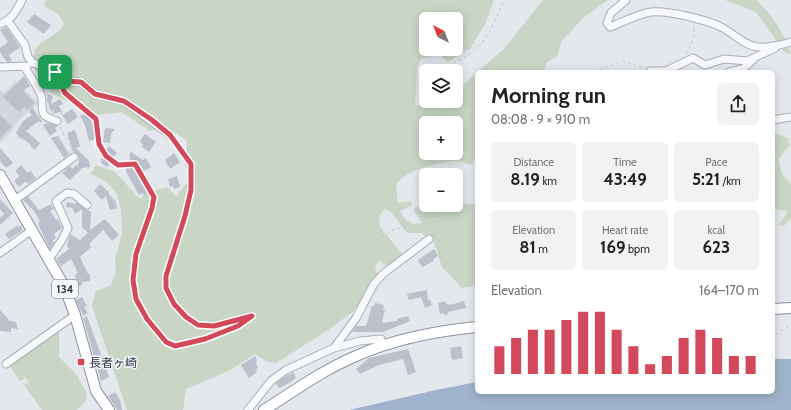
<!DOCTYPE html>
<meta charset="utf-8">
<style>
:root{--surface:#fff;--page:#f2f2f2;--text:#222;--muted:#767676;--accent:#d1495b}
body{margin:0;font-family:Cabin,"Noto Sans JP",sans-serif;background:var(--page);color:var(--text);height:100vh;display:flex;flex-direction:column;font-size:15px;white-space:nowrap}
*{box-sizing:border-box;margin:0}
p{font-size:13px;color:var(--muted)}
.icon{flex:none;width:22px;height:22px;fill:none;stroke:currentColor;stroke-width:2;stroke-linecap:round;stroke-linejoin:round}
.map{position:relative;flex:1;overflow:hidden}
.details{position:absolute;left:475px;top:70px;width:300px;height:324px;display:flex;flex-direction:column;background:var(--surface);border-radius:6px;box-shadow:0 2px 10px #0003}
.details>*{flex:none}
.needle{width:26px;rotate:318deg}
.buttons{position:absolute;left:419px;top:12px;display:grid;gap:8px}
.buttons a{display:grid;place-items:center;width:44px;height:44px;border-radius:6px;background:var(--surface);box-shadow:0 2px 10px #0003;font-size:20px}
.pin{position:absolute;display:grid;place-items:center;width:34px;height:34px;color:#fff;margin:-17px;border-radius:8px;box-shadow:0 2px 6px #0006}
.round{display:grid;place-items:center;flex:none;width:42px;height:42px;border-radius:6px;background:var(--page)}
.head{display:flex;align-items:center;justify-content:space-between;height:68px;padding:0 16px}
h1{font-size:22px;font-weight:700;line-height:30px}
.metrics{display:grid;grid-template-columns:repeat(3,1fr);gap:6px;height:68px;padding:4px 16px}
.metrics div{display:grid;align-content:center;border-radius:6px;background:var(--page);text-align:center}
.metrics b{font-size:17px;font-weight:700}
.metrics small{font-size:11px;font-weight:400}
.metrics p{font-size:11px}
.chart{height:112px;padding:8px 16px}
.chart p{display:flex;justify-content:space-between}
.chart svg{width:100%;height:72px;margin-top:4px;stroke:var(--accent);stroke-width:6}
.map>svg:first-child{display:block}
.built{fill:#d2d6de}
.green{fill:#c9d6c5;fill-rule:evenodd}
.water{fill:#9fb4cc}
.building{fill:#bbc0ca}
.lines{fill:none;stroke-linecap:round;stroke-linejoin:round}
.minor-casing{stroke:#a9aeb7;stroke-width:9}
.highway-casing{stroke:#8b94a3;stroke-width:12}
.path{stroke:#c2c5cb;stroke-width:1;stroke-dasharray:3 3;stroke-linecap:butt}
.minor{stroke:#f7f8fa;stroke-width:7}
.highway{stroke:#fff;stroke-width:10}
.route-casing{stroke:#fff;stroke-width:8}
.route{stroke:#d1495b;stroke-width:5}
.poi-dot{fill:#d1495b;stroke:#f4f6f9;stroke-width:1.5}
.labels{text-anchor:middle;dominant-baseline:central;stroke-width:3;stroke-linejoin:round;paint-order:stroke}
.shield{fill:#f4f6f9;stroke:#676e7b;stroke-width:1}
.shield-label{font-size:11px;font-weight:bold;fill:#2b3445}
.poi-label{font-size:12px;fill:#2b3445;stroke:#f4f6f9;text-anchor:start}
</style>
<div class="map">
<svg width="791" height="410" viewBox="0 0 791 410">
<rect width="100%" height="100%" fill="#e4e7ec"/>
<path class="built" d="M15,81L38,103L16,123L12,131L0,143V90L4,93Z"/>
<path class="green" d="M46,0H494L485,24L470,49L448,62L439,54L421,59L417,68L415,106L442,101H456V92L477,72V154L471,165C467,164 461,161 456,161C440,162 404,170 396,185L398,203L411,201L412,205L400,211L405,219L415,225L422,223L414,211L415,208C427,202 433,208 446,207C459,207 464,200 477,206V285L462,288L442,267L434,242L421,233H407L391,212L385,209L379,217L380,227L403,255L388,267L379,260L375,268L378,275L354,311L328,330L276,363L268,362L255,354L231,370L186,389L183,410H127L92,306L96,291L111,285L116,271L115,260L122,233L121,210L117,194L107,182L91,174L96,165L115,172L140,199L149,192L168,187L176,197L189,180L188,171L185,165L187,141L169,128L150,131L122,112L97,115C92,112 87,106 81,104C74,102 64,101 58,97C44,89 28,67 35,50C38,41 57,37 64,24L59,15L44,6ZM426,19H456V49H426ZM426,123H456V153H426Z
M543,0H608L584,17L561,42L557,57L547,62L544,72H477L503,50Z
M725,0H757C774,18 783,31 791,54L785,53L756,12Z
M773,132L788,138L790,145L778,159L782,174L791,184V218L784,226L779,225L788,211L773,209Z
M59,330V357L77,375L84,389L86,390L87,400L77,410H42L24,385L26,383L30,384L24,376V379L20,381L9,365Z"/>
<path class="water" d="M773,359H791V410H349L436,390L477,382V392H773Z"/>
<path class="building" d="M34,14L51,25L44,34L27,22Z
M6,27L20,47L9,55L12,60L9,62H7L0,52V48L8,42L0,30Z
M24,76L30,86L23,91L35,103L27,110L24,107L19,112L3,97Z
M47,94L53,96L51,104L60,99L63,104L59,106L63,115L72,109L78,117L68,124L60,112L52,114L55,108L51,112L47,100Z
M32,107L42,121L40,123L39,121L26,131L40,143L35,150L30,146L31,145L22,138L21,139L16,133L23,121L32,115L29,112Z
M88,112L92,121L95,139L89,141L85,125L80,116Z
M0,115L12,126L0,138Z
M47,123L58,126L55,128L57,131L50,136L43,125Z
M105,128L115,129L111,134L110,143L103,142Z
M75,130L80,146L76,148L89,161L90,167L82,168L70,180L62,173L70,166L73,169L76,165L77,166L79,161L78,154L73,152L67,133Z
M145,134L156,142L149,152L142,147L143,145L140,141Z
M58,136L69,154L64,158L51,138Z
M109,146L117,153L107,167L101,163L102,156Z
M0,148L13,163L6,168L0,161Z
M131,152L143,160L146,158L151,167L139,174L151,192L144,196L143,193L139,195L126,172V169L129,167L130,156L129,155Z
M174,153L180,162L170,169L165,160Z
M21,165L28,173L30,171L36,178L28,184L26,181L19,187L14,181L20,176L15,171Z
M177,176L180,187L174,189L173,186L170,187L168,179Z
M100,184L109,192L108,193L114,200L115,199L117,208L110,210L106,196L102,200L94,191Z
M28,196L39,210L51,204L54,209L50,211L56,220L58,219L62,228L54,234L56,238L53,240L54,243L50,249L38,224L40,221L34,211L23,200Z
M0,199L13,213L0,225V218L4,214L0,209Z
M67,202L74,204L76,202L91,212L90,230L105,219L119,235L112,241L103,230L89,244L91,247L80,257L88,274H90V281L82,282V285L77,286L75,274L78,273L71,259L61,266L56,259L69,249L67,246L70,234L80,240L88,233L82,227V209L75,214L72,208L66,207Z
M18,225L19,227L21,225L23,230L9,239L5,234Z
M434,249L438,256L433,259L434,261L422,267L418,260Z
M427,290L428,300H430L432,305L425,308L421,297L409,300L407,294Z
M82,297L87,306L84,307L88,313L83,316L76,300Z
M445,301L446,304L450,305L464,301L466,308L448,312V314L444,315L443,313L440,314L438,303Z
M375,303L384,305L383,310H385L382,323L397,321V319L408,316L410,321L383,332H352L356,326H366L372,306H374Z
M0,310L10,321L16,322L18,329L11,328V332L0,331Z
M87,316L109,377L101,381L83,318Z
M461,346L463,358L452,360L450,348Z
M408,349L416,372L408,375L403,359L379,365L360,374L356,369L369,358Z
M255,356L257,360L256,364L258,368L255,370L257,372L249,378L241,365Z
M293,372L296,378L294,380L280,388L278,387L276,383Z
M115,392L120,400L122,410H117L108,396Z"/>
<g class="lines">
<g class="minor-casing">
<path id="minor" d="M626,0L611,13L607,23L610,27C623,22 638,14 651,12C667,10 708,20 723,28C734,34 745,46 758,47C770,48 780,45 791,42
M8,21L25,45L28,57L33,63L53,70L65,81L81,82L95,94L124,101L170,135
M0,24C12,20 16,11 22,0
M0,67L27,66
M24,67C28,72 39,89 41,95C45,111 36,115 57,121
M650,71H666L693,58L705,65L724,59L747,61L775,48
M729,72L743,69L753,60
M773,120L791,117
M15,200L74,157
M0,253L32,230
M49,259L62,240L68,228L56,201L67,193L74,194L87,205
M334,348L356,318L374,284L383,274L429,239
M6,364L75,315
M248,410L271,381L286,370L334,348L360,341L381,339L383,345"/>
</g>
<g class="highway-casing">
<path id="highway" d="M0,175L64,286L75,315L96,391L109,410
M773,309L791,308
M264,410C294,391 323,370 356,356C394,339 435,331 477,327"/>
</g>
<path class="path" d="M686,54L694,38V25
M430,70C449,67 470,57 483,41C493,30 497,13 504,0
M594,72L623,61L644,68
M62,87C70,102 85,108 96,119L99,144L106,156L118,165L135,164L153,197L152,208L135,262L133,280L136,299L147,319L159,334L167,342L175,346L205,339L238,326L252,316L263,301L275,293L286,278L303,265L318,257L366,247L393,230L415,225L423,218L461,213
M60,127L73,151
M174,140C179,147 190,157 191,166C196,195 181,228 173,255C169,265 164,277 166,288C168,296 175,305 180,311C200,334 225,323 251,316
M434,235L461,213L477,204
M776,335L791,324"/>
<use href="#minor" class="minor"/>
<use href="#highway" class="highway"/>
</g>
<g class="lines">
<g class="route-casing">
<path id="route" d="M55,72L65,81L81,82L95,94L124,101L152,120L170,135L191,164V190L185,216L166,276V288L174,304L186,317L198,325L214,326L252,316L238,326L205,339L175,346L166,342L147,319L136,299L133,280L136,254L152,208L154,197L135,164L118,165L106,156L99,144L96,119L65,93Z"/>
</g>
<use href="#route" class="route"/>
</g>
<rect class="poi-dot" x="77" y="358" width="8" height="8" rx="2"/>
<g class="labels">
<rect class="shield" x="52" y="280" width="26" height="18" rx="3"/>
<g class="shield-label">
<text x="65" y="289">134</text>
</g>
<g class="poi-label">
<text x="89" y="362">長者ヶ崎</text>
</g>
</g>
</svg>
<div class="buttons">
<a><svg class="needle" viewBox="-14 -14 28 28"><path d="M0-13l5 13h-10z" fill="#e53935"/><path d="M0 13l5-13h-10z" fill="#767676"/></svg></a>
<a><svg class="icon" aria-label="layers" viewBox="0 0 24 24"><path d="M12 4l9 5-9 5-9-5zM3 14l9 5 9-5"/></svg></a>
<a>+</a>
<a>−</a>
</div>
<div class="pin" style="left:55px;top:72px;background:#1e9e55"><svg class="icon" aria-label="arrive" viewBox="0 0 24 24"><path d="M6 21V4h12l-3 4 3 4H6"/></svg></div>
<section class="details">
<div class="head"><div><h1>Morning run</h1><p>08:08 · 9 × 910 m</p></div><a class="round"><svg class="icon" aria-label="share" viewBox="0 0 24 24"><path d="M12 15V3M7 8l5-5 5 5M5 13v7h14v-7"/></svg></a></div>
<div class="metrics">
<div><p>Distance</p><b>8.19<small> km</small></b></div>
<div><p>Time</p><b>43:49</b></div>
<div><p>Pace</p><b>5:21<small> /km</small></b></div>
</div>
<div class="metrics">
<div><p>Elevation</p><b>81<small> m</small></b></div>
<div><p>Heart rate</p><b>169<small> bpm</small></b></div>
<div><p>kcal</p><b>623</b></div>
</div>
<div class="chart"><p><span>Elevation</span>164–170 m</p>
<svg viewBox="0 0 160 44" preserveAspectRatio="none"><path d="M5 44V27M15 44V22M25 44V17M35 44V17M45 44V11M55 44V6M65 44V6M75 44V17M85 44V27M95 44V38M105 44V33M115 44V22M125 44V17M135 44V22M145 44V33M155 44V33"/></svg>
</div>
</section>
</div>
